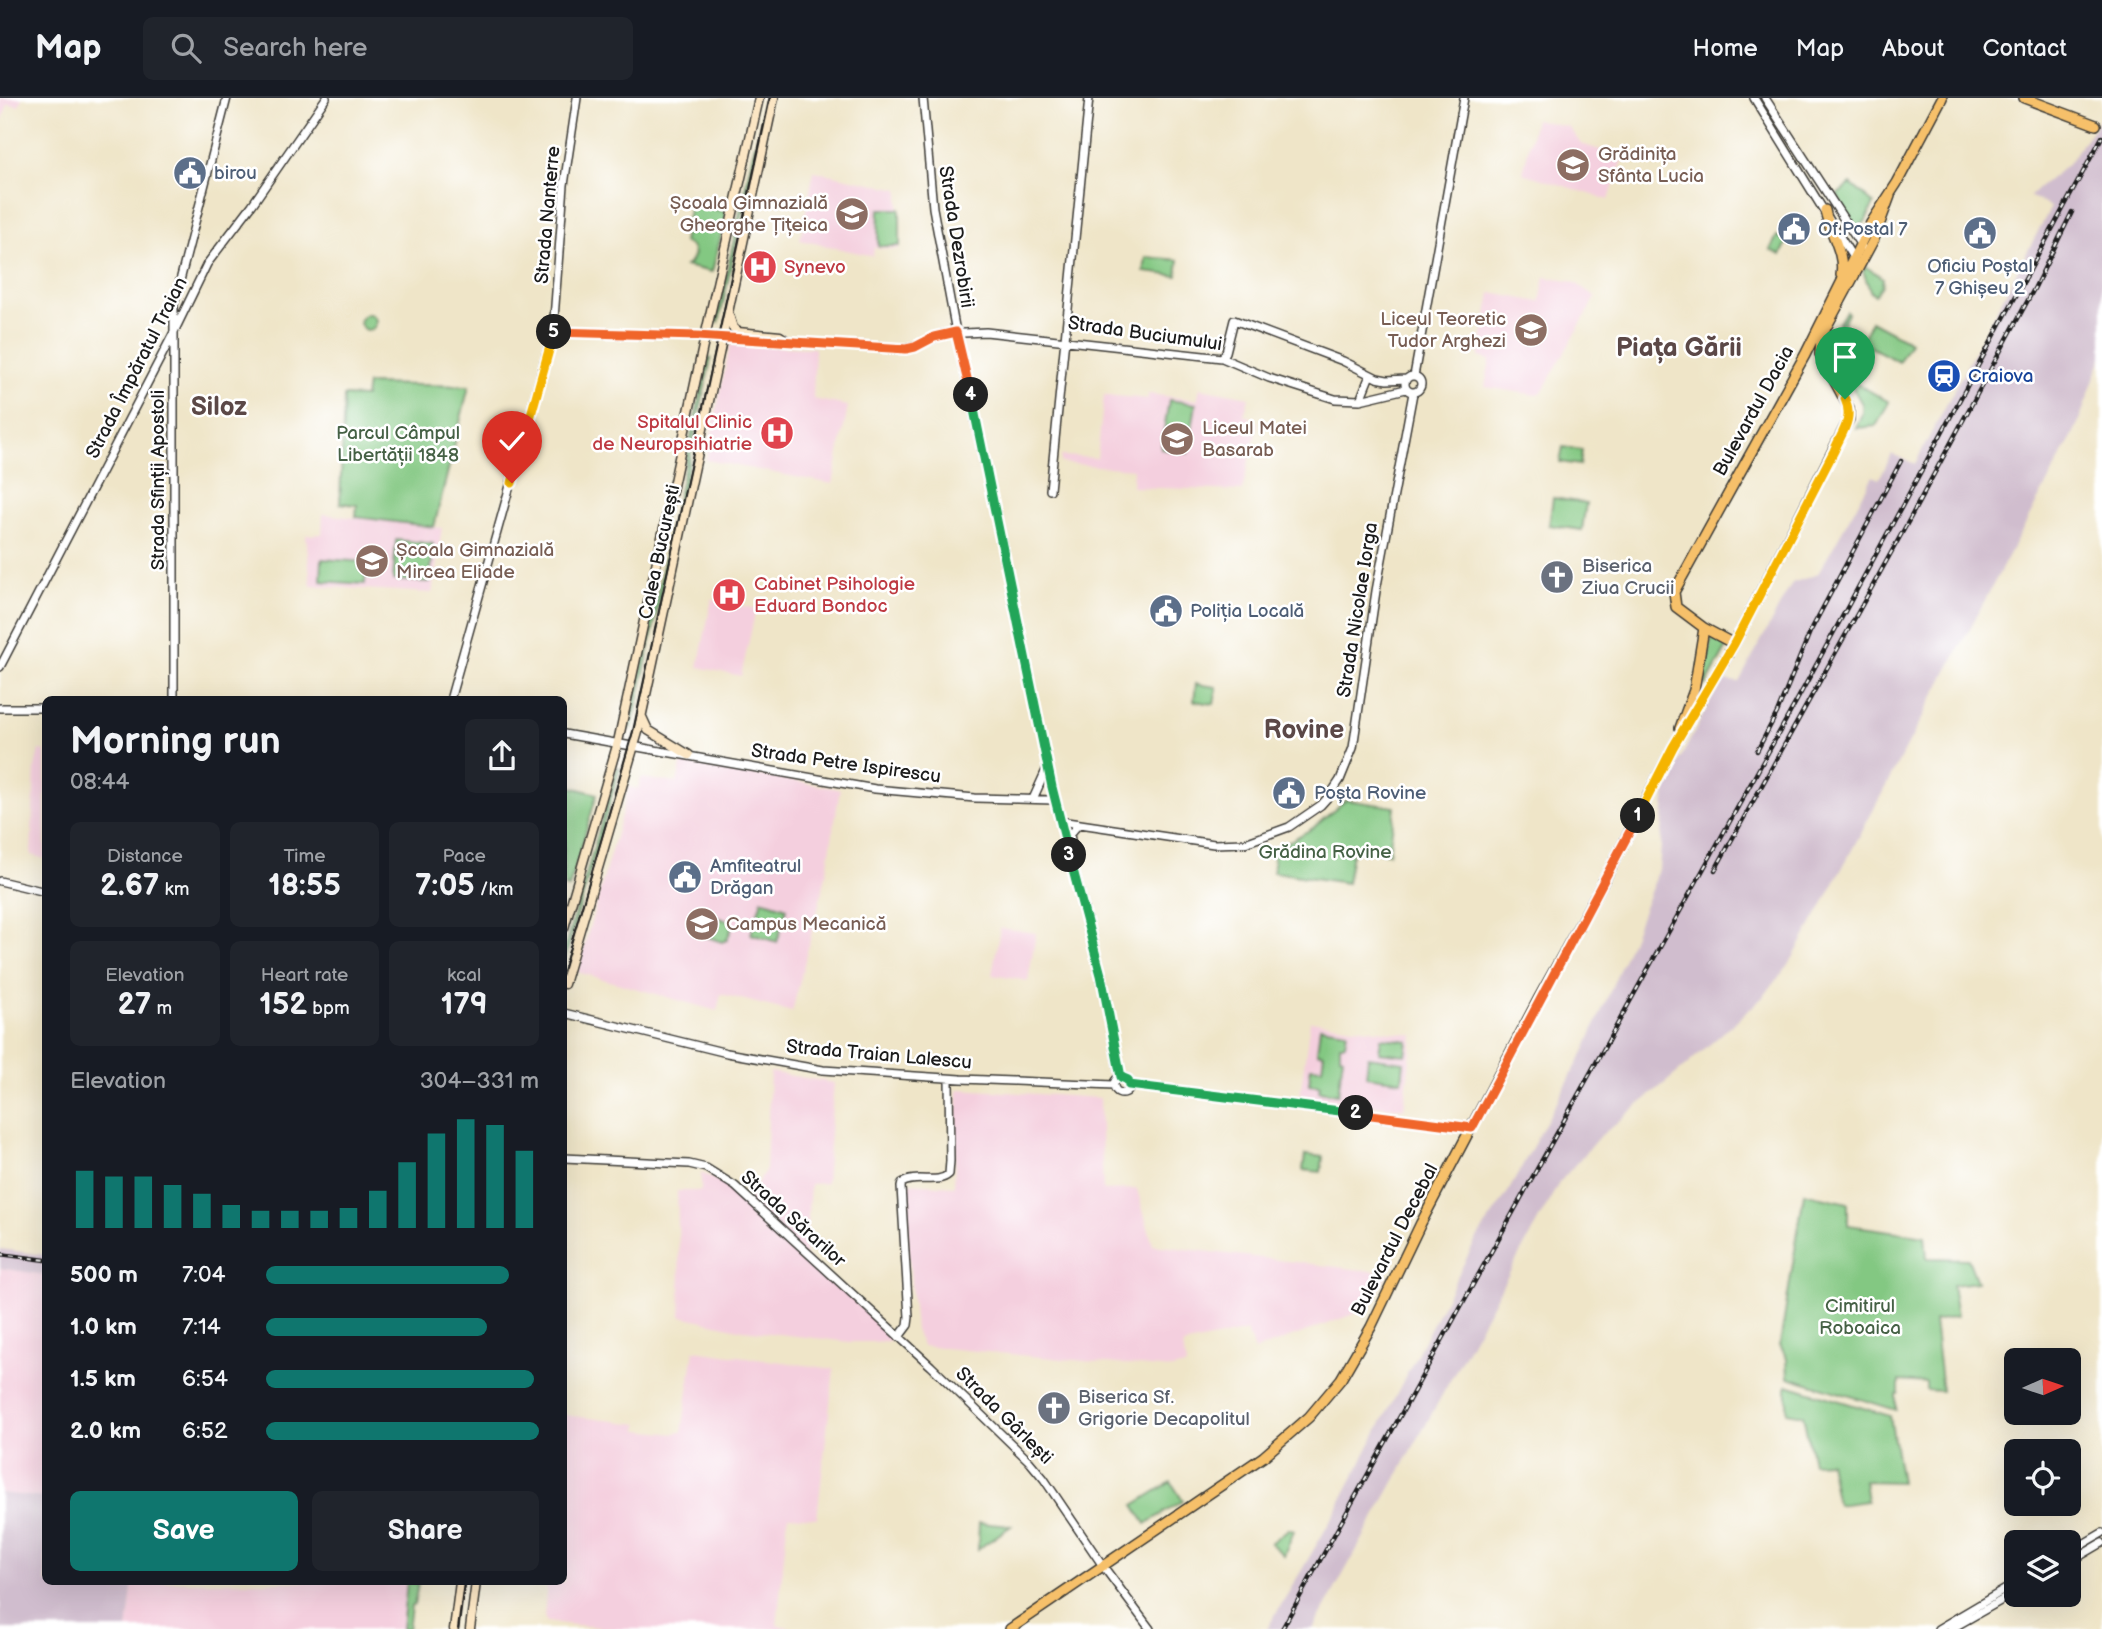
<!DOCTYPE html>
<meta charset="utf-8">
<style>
:root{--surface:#171b24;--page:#20242c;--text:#f1f3f6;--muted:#9ea1a6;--line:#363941;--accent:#0f766e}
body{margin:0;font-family:"Balsamiq Sans",sans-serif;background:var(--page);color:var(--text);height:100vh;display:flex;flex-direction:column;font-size:26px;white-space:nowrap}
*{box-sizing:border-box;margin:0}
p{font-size:23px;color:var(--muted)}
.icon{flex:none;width:38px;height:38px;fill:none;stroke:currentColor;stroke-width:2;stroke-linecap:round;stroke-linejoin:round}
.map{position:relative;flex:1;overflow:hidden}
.panel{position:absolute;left:42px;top:598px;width:525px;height:889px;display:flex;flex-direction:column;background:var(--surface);border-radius:10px;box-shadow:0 7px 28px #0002}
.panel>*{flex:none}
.needle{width:46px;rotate:87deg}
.tools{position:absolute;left:2004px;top:1250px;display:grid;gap:14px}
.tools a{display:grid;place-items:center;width:77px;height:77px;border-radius:10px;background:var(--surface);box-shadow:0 7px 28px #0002;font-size:35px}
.pin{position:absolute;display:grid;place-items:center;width:60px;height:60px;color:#fff;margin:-72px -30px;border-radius:50% 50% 50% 0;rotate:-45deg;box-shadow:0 0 7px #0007}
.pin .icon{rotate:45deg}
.km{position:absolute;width:35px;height:35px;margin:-18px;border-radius:50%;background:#222;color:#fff;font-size:19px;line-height:35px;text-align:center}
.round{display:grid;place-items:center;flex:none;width:74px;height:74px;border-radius:10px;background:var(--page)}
.summary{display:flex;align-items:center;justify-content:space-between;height:119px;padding:0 28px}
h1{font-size:38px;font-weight:800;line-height:52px}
.figures{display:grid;grid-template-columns:repeat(3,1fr);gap:10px;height:119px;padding:7px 28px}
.figures div{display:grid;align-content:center;border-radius:10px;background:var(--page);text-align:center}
.figures b{font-size:30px;font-weight:800}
.figures small{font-size:19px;font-weight:400}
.figures p{font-size:19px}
.chart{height:196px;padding:14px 28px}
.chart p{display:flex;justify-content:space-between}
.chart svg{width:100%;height:126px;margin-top:7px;stroke:var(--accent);stroke-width:6}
.button{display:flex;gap:14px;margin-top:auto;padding:14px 28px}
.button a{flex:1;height:80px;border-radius:10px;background:var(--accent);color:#fff;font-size:28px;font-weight:800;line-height:80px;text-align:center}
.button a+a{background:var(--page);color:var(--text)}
ul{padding:0 28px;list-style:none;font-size:23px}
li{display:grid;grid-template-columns:112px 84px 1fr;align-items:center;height:52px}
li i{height:18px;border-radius:9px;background:var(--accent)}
header{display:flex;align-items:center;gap:42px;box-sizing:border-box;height:98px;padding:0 35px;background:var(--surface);border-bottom:2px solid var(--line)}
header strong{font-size:33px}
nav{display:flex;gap:38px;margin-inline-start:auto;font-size:24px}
.search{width:490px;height:63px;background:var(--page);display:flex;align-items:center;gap:18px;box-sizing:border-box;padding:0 24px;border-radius:10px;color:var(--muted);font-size:26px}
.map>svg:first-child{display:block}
.built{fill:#f4cfde}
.industrial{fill:#d0bdce}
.green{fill:#83c882;stroke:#50724f;stroke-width:2}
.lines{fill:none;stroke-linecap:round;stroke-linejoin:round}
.tertiary-casing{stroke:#3c3a36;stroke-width:10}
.secondary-casing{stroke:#3c3a36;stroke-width:11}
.primary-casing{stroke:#3c3a36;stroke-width:12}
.tertiary{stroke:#fff;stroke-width:7}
.secondary{stroke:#fbe6c4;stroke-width:8}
.primary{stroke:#f6c06b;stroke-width:9}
.tram{stroke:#1c1c1c;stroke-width:2}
.rail-casing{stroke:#1c1c1c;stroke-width:4.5}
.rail{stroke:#fff;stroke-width:2;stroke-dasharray:5;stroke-linecap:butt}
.split-1-casing{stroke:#fff;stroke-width:14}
.split-2-casing{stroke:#fff;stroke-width:14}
.split-3-casing{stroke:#fff;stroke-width:14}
.split-4-casing{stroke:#fff;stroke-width:14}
.split-5-casing{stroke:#fff;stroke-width:14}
.split-6-casing{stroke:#fff;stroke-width:14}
.split-1{stroke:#f5b400;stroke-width:9}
.split-2{stroke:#f0652b;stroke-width:9}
.split-3{stroke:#22a559;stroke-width:9}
.split-4{stroke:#22a559;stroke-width:9}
.split-5{stroke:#f0652b;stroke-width:9}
.split-6{stroke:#f5b400;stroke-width:9}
.labels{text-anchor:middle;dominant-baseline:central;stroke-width:5;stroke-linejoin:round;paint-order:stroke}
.education-label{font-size:19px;fill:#785e54;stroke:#fff;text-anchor:start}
.service-label{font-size:19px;fill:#4e5e75;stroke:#fff;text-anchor:start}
.street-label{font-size:19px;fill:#1c1c1c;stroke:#fff}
.health-label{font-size:19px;fill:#be3a42;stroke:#fff;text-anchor:start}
.transit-label{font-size:19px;fill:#164399;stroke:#fff;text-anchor:start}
.park-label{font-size:19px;fill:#456145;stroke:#fff}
.worship-label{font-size:19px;fill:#5b616d;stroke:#fff;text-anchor:start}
.district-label{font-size:26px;font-weight:bold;fill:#5b4847;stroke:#fff}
</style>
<header>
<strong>Map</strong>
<div class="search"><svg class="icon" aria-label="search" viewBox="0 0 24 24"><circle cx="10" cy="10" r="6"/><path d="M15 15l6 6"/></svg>Search here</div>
<nav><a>Home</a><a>Map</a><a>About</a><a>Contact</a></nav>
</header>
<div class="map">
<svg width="2102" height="1531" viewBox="0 0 2102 1531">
<rect width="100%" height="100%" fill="#fff"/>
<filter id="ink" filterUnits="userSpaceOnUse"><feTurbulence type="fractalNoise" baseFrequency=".0143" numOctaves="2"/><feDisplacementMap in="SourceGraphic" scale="14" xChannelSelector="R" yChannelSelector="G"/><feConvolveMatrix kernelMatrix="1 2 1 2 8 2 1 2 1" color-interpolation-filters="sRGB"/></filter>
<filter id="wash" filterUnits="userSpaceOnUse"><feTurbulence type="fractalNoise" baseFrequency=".00686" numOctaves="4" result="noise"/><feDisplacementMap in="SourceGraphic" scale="28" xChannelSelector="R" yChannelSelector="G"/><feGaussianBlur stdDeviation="1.57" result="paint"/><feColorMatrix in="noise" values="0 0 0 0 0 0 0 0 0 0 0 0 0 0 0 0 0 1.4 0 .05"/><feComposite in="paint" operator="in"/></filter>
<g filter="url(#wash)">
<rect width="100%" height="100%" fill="#efe5c8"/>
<path class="built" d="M0,0H22L19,8L8,6L0,28Z
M1535,21L1569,29L1581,46L1623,59L1609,102L1523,75Z
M814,73L899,91V151L874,150L873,158L800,142Z
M1545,179L1574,184L1596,199L1542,294L1536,297L1485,289L1490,262L1479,259L1491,195L1540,204Z
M730,247L815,250L813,301L848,308L833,386L706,362Z
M1200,290L1249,299L1244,317L1251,319L1250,323L1258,324L1242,393L1132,389L1133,371L1061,365V358L1097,360L1104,297L1148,301V296L1197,302Z
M323,416L442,430L432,495L311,488L306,437L322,436Z
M712,501L756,511L741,578L698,569Z
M39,652L45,653V761L31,757L35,670Z
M682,664L840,691L826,778L792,914L721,896L717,913L577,874L629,689L638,691L641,680L677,685Z
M1000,830L1036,835L1028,883L992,877Z
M1310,923L1413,937L1404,1011L1300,998Z
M770,974L834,985L826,1085L810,1086L805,1158L891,1237L889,1244H850L743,1232L681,1218L677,1093H701V1075L726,1086L746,1105L766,1071Z
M958,991L1100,1000L1103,1092L1137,1091L1153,1147L1387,1175L1370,1210L1254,1253L1247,1233L1183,1247L1186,1268L1172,1271L922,1248L915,1232L904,1099L907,1085L954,1088Z
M0,1170L45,1177V1400L0,1395Z
M694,1252L834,1271L817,1420L788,1418L777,1527L788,1529V1531H616L547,1524L544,1519L547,1484H564V1317L639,1326L638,1332L675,1336L676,1334H682Z
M133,1484H411L404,1531H127Z"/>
<path class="industrial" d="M2102,19V259L2077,329L1821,810L1790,865L1762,900L1682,971L1598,1040L1559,1085L1313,1531H1267L1334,1417L1476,1142L1508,1094L1585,952L1630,846L1659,771L1666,689L1721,582L1739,584L1792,485L1818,476L1873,378L1879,381L1892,356L1915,366L2051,109L2029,98L2067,67Z
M0,1151L45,1157V1177L0,1170Z
M0,1395L45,1400L46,1484H133L127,1531H0Z"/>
<path class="green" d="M755,45L758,46L719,224L716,223Z
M1851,86L1874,106L1865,124L1858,128H1855L1837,97Z
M690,106L727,114L712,174L685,168L690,165L694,156L691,148L683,144Z
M879,111H900V148H878Z
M1777,138L1788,143L1781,157L1770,152Z
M1146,159L1179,162L1177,178L1144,174Z
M1866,169L1883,180L1882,187L1875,197L1871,195L1863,173Z
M1846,213L1848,215L1832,247L1841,252L1843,264L1851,271L1849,278L1852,283L1889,304L1876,328L1856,330L1862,315V306L1829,248V241Z
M360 224a8 8 0 1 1 16 0a8 8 0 1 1-16 0Z
M1871,223L1910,244L1899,264L1861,244Z
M708,260L711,261L632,631L628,630Z
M367,286L469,288L434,429L356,419L357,407L340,405L344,298L365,299Z
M1169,302L1196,306L1188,355L1161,351Z
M1563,349L1582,352L1580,367L1560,364Z
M1553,400L1586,405L1582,432L1549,427Z
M396,442L433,446L430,484L393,482Z
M322,461L366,464L365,486L321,483Z
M1713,538L1728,547L1706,587L1702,583Z
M1196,586L1217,589L1214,606L1194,603Z
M617,669L620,670L564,864V852Z
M568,688L597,696L569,790L564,789V701Z
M1346,702L1395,709L1389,755L1353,750L1347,785L1273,774L1274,752L1313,730Z
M762,802L787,810L777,844L751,836Z
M700,815L730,823L732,829L727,842L722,844L695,835L693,830Z
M1320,929L1347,933L1345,946H1340V958L1343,959L1338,996L1319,993L1320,987L1309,986L1311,969L1322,970L1324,956L1317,954Z
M1381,940L1408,943L1406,957L1379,954Z
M1368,959L1404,964L1402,983L1366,978Z
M1305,1057L1323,1059L1321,1074L1303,1072Z
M1804,1095L1848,1105V1127L1925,1138L1927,1160L1968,1161L1977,1184L1952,1187L1957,1218L1934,1223L1942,1293L1926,1292V1285L1899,1283V1295L1896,1297V1312L1788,1279L1787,1261L1780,1247Z
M1787,1287L1890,1318L1901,1384L1864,1383L1867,1403L1837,1407L1829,1364L1813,1365L1803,1317L1787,1314Z
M1171,1384L1183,1403L1146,1426L1134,1407Z
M979,1425L1011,1428L978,1451Z
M1289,1431L1294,1433L1284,1457L1270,1445Z
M407,1484L418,1486L414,1507L411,1508L408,1531H402Z"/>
</g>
<g filter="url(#ink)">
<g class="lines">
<g class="tertiary-casing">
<path id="tertiary" d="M923,0L933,110L956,234L990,389L1052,689L1101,877L1120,979
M1754,0L1855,163
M1765,0L1862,149
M553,234L697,238L906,251L915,249L943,236L986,234L1222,260L1269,280L1335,301L1360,302L1406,291
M1222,260L1226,254L1234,222L1343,263L1377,280L1387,282L1406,281
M1405 286a8 8 0 1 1 16 0a8 8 0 1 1-16 0Z
M1414,278L1464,0
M1360,302L1370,277
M1050,392L1089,0
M0,569L174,234L207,166L252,107L326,0
M174,602V206L227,0
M450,602L553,234L564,87L577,0
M0,610H46
M564,636L875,691L975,700L1054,702
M1033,701L1047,670
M1060,723L1214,746L1245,745L1289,729L1321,707L1330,697L1340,682L1353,650L1376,493L1413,295
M1073,755L1070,736L1079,726
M0,783L46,794
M564,915L727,955L823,972L961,981L1114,987
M1114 987a8 8 0 1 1 16 0a8 8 0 1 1-16 0Z
M1129,987L1472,1030
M564,1060L689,1066L706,1070L735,1088L931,1268L1029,1363L1044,1381L1103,1468L1150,1531
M899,1239L908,1227L909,1219L901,1089L902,1085C916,1076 937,1087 949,1076L950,1063L949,981
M2068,1455L2102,1435
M2068,1465L2102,1445
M1938,1531L2016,1485
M1951,1531L2016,1494"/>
</g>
<g class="secondary-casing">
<path id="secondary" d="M729,217L733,230L738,234L780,238L787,243
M642,619L648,632L689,657
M564,830L618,644L705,239L759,0
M564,886L638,634L774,0
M454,1531L460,1484
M470,1531L476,1484"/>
</g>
<g class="primary-casing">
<path id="primary" d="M2024,0L2096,27
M1825,112C1829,135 1845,154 1841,177
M1734,546L1704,530L1676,509L1674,494L1805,257L1871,125L1897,85L1942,0
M1680,630L1694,592L1704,530
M1010,1531L1263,1359L1309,1319L1341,1281L1371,1229L1421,1125L1539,900L1608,775L1673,649L1734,546L1849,321V310L1820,256L1821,239L1874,141L1890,98"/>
</g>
<use href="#tertiary" class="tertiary"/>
<use href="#secondary" class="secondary"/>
<use href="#primary" class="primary"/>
<path class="tram" d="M564,870L633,633L770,0
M458,1531L464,1484"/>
<g class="rail-casing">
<path id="rail" d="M1757,653L1777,615L1810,534L1901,363
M1715,772L1907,426L2035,189L2072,114
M0,1156L46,1162
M1282,1531L1796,604L2102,39"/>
</g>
<use href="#rail" class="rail"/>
</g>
</g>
<g class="lines" filter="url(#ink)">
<g class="split-1-casing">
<path id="split-1" d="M1638,718L1673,649L1734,546L1834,353C1842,334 1854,321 1845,301"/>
</g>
<g class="split-2-casing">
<path id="split-2" d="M1356,1015L1472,1030L1638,718"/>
</g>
<g class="split-3-casing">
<path id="split-3" d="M1069,757L1101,877L1121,979L1128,982L1129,987L1356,1015"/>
</g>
<g class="split-4-casing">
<path id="split-4" d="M971,297L1052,689L1069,757"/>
</g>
<g class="split-5-casing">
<path id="split-5" d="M554,234L697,238L906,251L915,249L934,239L956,234L971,297"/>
</g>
<g class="split-6-casing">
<path id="split-6" d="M512,385L554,234"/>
</g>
<use href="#split-1" class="split-1"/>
<use href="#split-2" class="split-2"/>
<use href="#split-3" class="split-3"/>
<use href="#split-4" class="split-4"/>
<use href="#split-5" class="split-5"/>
<use href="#split-6" class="split-6"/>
</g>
<defs>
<g id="school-disc" transform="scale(1.75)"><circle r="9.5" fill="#8d6e63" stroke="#fff"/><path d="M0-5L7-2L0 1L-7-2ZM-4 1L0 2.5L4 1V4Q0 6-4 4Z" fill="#fff"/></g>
<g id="civic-disc" transform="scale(1.75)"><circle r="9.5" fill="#5c6f8a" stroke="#fff"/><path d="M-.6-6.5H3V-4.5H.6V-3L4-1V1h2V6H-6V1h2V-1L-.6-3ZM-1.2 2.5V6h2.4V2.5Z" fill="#fff"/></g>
<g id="hospital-disc" transform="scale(1.75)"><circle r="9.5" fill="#e0444e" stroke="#fff"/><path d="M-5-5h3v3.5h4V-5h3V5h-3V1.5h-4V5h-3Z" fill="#fff"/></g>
<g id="station-disc" transform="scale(1.75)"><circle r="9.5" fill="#1a4fb4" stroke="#fff"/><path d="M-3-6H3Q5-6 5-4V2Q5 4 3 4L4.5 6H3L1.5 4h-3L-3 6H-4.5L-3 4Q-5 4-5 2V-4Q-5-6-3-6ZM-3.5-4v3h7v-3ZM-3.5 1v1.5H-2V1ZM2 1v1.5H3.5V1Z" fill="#fff"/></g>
<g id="church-disc" transform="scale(1.75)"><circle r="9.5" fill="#6b7280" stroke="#fff"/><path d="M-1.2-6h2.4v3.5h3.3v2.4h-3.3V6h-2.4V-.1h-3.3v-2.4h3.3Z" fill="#fff"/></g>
<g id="university-disc" transform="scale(1.75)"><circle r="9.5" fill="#8d6e63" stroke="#fff"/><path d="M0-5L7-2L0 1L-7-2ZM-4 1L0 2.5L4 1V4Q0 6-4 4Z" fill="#fff"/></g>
</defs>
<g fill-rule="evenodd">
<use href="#school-disc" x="1573" y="67"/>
<use href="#civic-disc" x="190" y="75"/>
<use href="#school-disc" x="852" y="116"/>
<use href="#civic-disc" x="1794" y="131"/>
<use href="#civic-disc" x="1980" y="135"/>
<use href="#hospital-disc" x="760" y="169"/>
<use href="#school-disc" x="1531" y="232"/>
<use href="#station-disc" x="1944" y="278"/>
<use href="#hospital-disc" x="777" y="335"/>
<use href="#school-disc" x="1177" y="341"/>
<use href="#school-disc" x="372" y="463"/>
<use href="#church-disc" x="1557" y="479"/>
<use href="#hospital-disc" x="729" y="497"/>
<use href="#civic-disc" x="1166" y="513"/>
<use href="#civic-disc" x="1289" y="695"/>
<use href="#civic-disc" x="685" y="779"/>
<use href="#university-disc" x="702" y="826"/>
<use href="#church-disc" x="1054" y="1310"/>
</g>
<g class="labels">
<g class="education-label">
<text x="1598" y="56">Grădinița<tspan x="1598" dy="22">Sfânta Lucia</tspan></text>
<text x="828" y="105" text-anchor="end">Școala Gimnazială<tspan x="828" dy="22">Gheorghe Țițeica</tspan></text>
<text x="1506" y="221" text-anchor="end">Liceul Teoretic<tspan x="1506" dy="22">Tudor Arghezi</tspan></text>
<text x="1202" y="330">Liceul Matei<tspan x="1202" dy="22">Basarab</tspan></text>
<text x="396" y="452">Școala Gimnazială<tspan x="396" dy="22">Mircea Eliade</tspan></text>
<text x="726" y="826">Campus Mecanică</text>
</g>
<g class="service-label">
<text x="214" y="75">birou</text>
<text x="1818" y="131">Of.Postal 7</text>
<text x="1980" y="168" text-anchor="middle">Oficiu Poștal<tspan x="1980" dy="22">7 Ghișeu 2</tspan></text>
<text x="1190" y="513">Poliția Locală</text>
<text x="1314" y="695">Poșta Rovine</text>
<text x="710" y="768">Amfiteatrul<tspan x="710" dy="22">Drăgan</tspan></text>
</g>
<g class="street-label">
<text transform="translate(548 117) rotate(-85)">Strada Nanterre</text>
<text transform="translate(956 139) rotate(81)">Strada Dezrobirii</text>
<text transform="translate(1145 236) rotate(8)">Strada Buciumului</text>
<text transform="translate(137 270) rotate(-63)">Strada Împăratul Traian</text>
<text transform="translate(1754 313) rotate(-61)">Bulevardul Dacia</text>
<text transform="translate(158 382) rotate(-90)">Strada Sfinții Apostoli</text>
<text transform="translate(660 454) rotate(-78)">Calea București</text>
<text transform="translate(1358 512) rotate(-81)">Strada Nicolae Iorga</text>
<text transform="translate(846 666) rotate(8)">Strada Petre Ispirescu</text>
<text transform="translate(879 957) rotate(5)">Strada Traian Lalescu</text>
<text transform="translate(793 1121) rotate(42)">Strada Sărarilor</text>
<text transform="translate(1395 1142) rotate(-63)">Bulevardul Decebal</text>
<text transform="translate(1004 1318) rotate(45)">Strada Gârlești</text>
</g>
<g class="health-label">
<text x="784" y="169">Synevo</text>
<text x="752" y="324" text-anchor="end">Spitalul Clinic<tspan x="752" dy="22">de Neuropsihiatrie</tspan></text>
<text x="754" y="486">Cabinet Psihologie<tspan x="754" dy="22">Eduard Bondoc</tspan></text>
</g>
<g class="transit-label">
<text x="1968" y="278">Craiova</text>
</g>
<g class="park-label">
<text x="398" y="335">Parcul Câmpul<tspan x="398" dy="22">Libertății 1848</tspan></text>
<text x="1325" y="754">Grădina Rovine</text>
<text x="1860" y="1208">Cimitirul<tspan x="1860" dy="22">Roboaica</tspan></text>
</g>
<g class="worship-label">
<text x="1582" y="468">Biserica<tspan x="1582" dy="22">Ziua Crucii</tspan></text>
<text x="1078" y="1299">Biserica Sf.<tspan x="1078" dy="22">Grigorie Decapolitul</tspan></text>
</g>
<g class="district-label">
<text x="1679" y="250">Piața Gării</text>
<text x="219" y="309">Siloz</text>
<text x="1304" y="632">Rovine</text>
</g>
</g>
</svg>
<div class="tools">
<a><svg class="needle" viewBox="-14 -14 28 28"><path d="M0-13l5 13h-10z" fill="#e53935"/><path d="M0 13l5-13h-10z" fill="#9ea1a6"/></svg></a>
<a><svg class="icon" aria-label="locate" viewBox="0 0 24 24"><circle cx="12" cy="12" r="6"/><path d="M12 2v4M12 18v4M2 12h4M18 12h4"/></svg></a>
<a><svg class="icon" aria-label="layers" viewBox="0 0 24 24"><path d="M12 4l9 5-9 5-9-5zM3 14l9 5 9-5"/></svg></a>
</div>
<div class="pin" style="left:1845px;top:301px;background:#1e9e55"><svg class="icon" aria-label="arrive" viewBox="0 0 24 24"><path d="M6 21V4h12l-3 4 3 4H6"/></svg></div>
<div class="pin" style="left:512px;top:385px;background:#d93025"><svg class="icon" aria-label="check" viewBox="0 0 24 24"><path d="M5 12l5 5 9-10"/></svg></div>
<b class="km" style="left:1638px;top:718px">1</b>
<b class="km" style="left:1356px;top:1015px">2</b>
<b class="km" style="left:1069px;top:757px">3</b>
<b class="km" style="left:971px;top:297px">4</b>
<b class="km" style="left:554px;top:234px">5</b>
<section class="panel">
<div class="summary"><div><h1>Morning run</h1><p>08:44</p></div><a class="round"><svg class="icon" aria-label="share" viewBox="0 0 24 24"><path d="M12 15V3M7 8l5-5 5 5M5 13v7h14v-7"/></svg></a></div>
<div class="figures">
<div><p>Distance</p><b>2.67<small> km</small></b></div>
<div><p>Time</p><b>18:55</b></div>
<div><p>Pace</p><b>7:05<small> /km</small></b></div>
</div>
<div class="figures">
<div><p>Elevation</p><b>27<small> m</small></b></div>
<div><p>Heart rate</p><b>152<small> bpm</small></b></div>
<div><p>kcal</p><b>179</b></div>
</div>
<div class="chart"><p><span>Elevation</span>304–331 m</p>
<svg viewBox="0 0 160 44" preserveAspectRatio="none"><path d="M5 44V24M15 44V26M25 44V26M35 44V29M45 44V32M55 44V36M65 44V38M75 44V38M85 44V38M95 44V37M105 44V31M115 44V21M125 44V11M135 44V6M145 44V8M155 44V17"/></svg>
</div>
<ul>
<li><b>500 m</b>7:04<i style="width:89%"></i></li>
<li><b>1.0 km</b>7:14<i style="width:81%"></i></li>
<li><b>1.5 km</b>6:54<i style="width:98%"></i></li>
<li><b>2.0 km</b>6:52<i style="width:100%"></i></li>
</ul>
<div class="button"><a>Save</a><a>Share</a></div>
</section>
</div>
